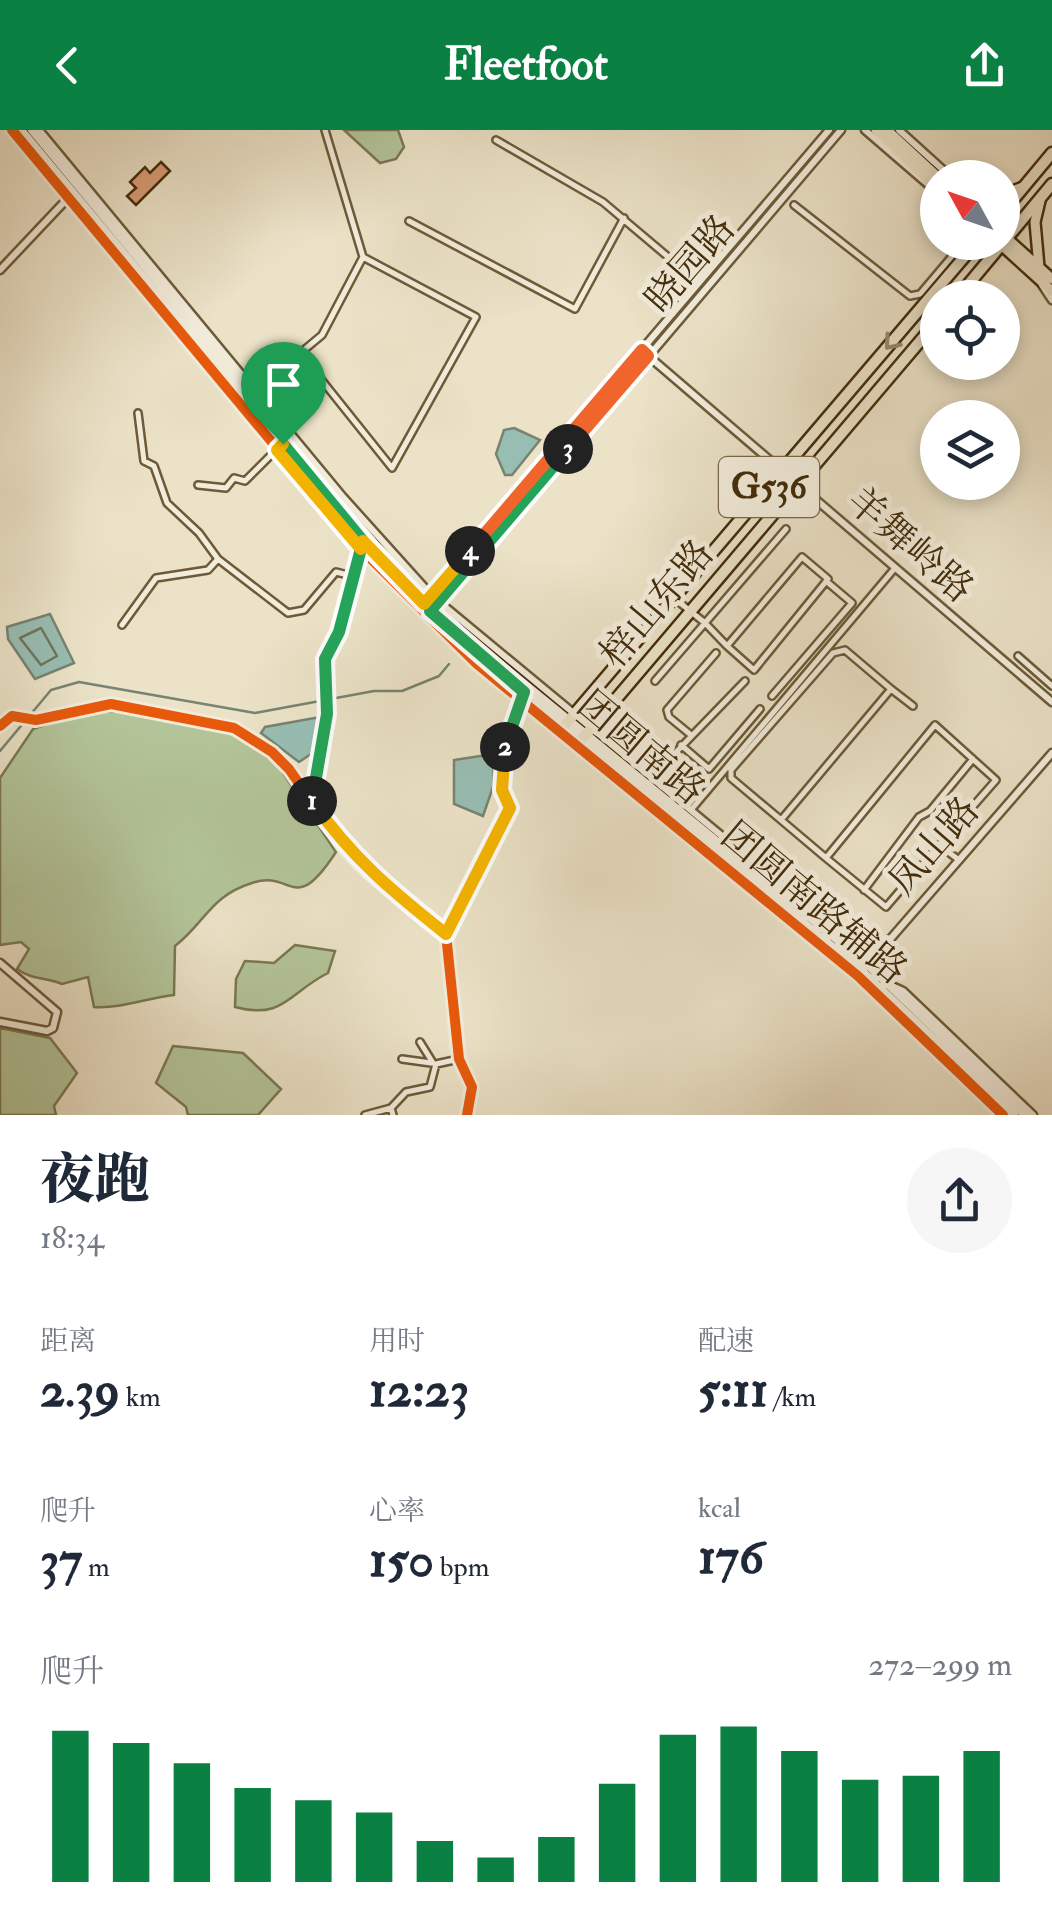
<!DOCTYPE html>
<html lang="zh">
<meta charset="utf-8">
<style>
:root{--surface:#fff;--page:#f6f6f7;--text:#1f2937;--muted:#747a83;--accent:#0b8043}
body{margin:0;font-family:"IM FELL Double Pica","Noto Serif SC",serif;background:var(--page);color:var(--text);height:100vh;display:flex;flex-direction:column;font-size:38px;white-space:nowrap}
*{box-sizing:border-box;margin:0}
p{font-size:32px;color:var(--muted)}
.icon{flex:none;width:55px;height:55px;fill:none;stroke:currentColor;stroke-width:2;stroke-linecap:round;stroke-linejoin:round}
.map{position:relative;height:985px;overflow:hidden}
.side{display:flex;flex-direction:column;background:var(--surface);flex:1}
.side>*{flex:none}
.needle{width:65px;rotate:310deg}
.tools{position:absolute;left:920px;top:30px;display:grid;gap:20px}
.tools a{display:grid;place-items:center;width:100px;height:100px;border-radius:50%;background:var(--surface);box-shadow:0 5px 15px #0003;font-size:50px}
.pin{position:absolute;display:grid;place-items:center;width:85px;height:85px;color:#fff;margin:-102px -42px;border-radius:50% 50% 50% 0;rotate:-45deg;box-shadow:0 0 10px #0007}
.pin .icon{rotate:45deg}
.km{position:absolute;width:50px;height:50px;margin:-25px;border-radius:50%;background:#222;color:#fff;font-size:28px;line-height:50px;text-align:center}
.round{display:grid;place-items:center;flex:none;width:105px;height:105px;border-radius:52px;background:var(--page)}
.summary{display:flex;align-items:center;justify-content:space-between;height:170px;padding:0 40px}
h1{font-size:55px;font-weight:800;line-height:75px}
.figures{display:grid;grid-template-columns:repeat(3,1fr);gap:15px;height:170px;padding:10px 40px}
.figures div{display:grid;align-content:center}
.figures b{font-size:50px;font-weight:800}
.figures small{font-size:28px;font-weight:400}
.figures p{font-size:28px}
.chart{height:280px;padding:20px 40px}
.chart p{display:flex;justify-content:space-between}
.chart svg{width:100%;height:180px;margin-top:10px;stroke:var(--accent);stroke-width:6}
header{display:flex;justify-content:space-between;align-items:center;height:130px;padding:0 40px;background:var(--accent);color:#fff;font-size:45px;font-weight:800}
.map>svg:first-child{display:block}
.green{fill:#b3c499;stroke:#7a7852;stroke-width:2.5}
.water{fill:#98beb4;stroke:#768470;stroke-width:2.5}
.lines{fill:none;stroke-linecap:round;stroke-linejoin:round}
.shore{stroke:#6d755f;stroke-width:2.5}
.stream{stroke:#768470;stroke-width:2.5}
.building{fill:#da9c76;stroke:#422c0a;stroke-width:2.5}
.minor-casing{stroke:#6c5a39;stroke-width:10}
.tertiary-casing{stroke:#6c5a39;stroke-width:11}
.secondary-casing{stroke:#422c0a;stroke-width:12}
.primary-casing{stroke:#422c0a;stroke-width:14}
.trunk-casing{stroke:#422c0a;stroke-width:15}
.minor{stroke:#f2ecdb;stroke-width:5}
.tertiary{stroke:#f2ecdb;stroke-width:6}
.secondary{stroke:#f2ecdb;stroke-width:8}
.primary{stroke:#ebe2c7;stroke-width:9}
.trunk{stroke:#ebe2c7;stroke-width:10}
.cycleway-casing{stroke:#f2ecdb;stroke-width:16}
.cycleway{stroke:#e8590c;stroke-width:10}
.oneway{stroke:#968768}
.split-1-casing{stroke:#fff;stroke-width:20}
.split-2-casing{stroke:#fff;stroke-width:20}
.split-3-casing{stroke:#fff;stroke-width:20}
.split-4-casing{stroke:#fff;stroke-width:20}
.split-5-casing{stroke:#fff;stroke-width:20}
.split-1{stroke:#22a559;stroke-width:12}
.split-2{stroke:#f5b400;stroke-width:12}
.split-3{stroke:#22a559;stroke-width:12}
.split-4{stroke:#f0652b;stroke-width:12}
.split-5{stroke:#f5b400;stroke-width:12}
.labels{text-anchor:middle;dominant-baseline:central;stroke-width:10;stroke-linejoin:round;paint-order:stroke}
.shield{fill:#f2ecdb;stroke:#776649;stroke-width:2.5}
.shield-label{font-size:35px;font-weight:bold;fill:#422c0a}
.street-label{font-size:38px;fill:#422c0a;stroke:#f2ecdb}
</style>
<header><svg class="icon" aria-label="back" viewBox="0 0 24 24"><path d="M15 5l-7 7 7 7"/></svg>Fleetfoot<svg class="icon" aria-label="share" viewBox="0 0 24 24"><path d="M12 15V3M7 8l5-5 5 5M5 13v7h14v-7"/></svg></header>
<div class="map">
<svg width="1052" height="985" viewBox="0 0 1052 985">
<rect width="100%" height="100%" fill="#ebe2c7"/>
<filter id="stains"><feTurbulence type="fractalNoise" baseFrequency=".002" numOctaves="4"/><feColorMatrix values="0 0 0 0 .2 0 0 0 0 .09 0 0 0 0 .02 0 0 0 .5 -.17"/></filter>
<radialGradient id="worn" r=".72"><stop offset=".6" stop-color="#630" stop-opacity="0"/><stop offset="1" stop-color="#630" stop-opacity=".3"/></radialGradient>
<path class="green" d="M344,0H398L404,17L396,29L380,33Z
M123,581L235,604L277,634L336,722C293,788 293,739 252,753C210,766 205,793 175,816L174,865C147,868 120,879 94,877L88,847L62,854C45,847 32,850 17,839L29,819L21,812L0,815V648L33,599L82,582Z
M295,815L335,821L328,843C288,863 284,890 235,877L236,849L245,831L274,833Z
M0,898L50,908L77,943L54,976L56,985H0Z
M173,916L243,923L281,959L258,985H188L186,977L156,953Z"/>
<path class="water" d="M514,298L540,310L512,345H505L496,324L504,300Z
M50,484L74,533L35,549L8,509L7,497Z
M320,587L311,624L299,632L261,603L265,597Z
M493,624L494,654L483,686L454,674V630Z"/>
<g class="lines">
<path class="shore" d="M41,498L57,526L41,535L20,508Z"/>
<path class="stream" d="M0,621L51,560L79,552L255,583L374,561H402L439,546L449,534"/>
</g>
<path class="building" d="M161,32L170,41L136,75L127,66L136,58L130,52L145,37L150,43Z"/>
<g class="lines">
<g class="minor-casing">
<path id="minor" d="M496,10L603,72L699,153
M794,75L910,166L920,164L964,112
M409,91L575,179L624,88
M300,223L392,338L476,187L363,127
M256,260L322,205L363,127L325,0
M138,283L144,331L154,336L167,373L199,403L218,429L288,483L304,480L336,442L352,446
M198,355L226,358L234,348L245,351L277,319
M122,495L156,448L208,440L218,429
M727,516L754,540L828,449L802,427L727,516L705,493L786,399
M1018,526L1052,556
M655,551L705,493L674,468
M772,566L852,473L826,451
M691,605L669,587L667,580L716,523
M681,615L709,639L760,579
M652,647L745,551
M310,668L327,584L325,529L339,502L361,419
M691,680L895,438
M781,690L731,648V640L833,523L845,520L891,559
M939,715L996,650L935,595L826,728L886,777L939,715L959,730
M826,728L781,690L891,559L913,576
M864,760L919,687L930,681L973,629
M446,804L510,677L501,636L517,571L524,562
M420,912L433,933
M402,929L431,933
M391,978L406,962L430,957L436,934L459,929
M365,985L391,978L393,985"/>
</g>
<g class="tertiary-casing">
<path id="tertiary" d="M12,0L361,419L477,534L858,846L1003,985
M39,0L342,366L432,466L844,807L850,820
M865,0L938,63
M899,0L952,48
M0,140L68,68
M1042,155L1052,170
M646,224L1052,572
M431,467L829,0
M437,475L841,0
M0,596L12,586L36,590L111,574L234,598L272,622L289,639L345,719L370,744L446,804L459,929L472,957L467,985
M0,833L57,882L53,898L47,901L0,892
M859,845L1052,623
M887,852L888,815
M890,855L903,861L1033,985"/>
</g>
<g class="secondary-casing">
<path id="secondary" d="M21,0L363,411L452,502L862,841L1014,985
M32,0L375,414L472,511L868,835L1025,985"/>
</g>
<g class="primary-casing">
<path id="primary" d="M876,0L938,59
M887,0L939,48
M1002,65L1023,57
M1002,104L1052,149
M998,112L1052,161
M1039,137L1035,92L1040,71"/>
</g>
<g class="trunk-casing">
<path id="trunk" d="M1002,83L1052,23
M957,168L1052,54
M560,601L977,112
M577,615L938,190"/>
</g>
<use href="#minor" class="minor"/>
<use href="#tertiary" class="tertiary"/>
<use href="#secondary" class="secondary"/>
<use href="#primary" class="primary"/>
<use href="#trunk" class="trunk"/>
<g class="cycleway-casing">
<path id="cycleway" d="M12,0L361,419L477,534L858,846L1003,985
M0,596L12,586L36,590L111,574L234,598L272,622L289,639L345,719L370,744L446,804L459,929L472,957L467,985"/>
</g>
<use href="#cycleway" class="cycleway"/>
</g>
<defs><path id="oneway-chevron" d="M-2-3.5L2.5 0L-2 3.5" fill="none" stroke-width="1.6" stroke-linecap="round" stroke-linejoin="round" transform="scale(2.5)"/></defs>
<use class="oneway" href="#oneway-chevron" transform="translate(891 213) rotate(130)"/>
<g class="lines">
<g class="split-1-casing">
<path id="split-1" d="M283,314L363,411L339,502L325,529L327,584L312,671"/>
</g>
<g class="split-2-casing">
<path id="split-2" d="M312,671C352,728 392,761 446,804L510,678L502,660L505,617"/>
</g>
<g class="split-3-casing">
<path id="split-3" d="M505,617L524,562L430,481L568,319"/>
</g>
<g class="split-4-casing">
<path id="split-4" d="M470,421L642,220L648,226L568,319"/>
</g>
<g class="split-5-casing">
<path id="split-5" d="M283,314L277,320L361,419L363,411L424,474L470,421"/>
</g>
<use href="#split-1" class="split-1"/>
<use href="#split-2" class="split-2"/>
<use href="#split-3" class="split-3"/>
<use href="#split-4" class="split-4"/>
<use href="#split-5" class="split-5"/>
</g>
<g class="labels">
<rect class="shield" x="719" y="327" width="100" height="60" rx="8"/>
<g class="shield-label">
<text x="769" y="357">G536</text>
</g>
<g class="street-label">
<text transform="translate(690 134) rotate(-49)">晓园路</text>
<text transform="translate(910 415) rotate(41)">羊舞岭路</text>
<text transform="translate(657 474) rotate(-50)">梓山东路</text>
<text transform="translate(641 618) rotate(40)">团圆南路</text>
<text transform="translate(934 716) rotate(-49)">凤山路</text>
<text transform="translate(814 773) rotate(40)">团圆南路辅路</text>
</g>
</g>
<rect width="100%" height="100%" filter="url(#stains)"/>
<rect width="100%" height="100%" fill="url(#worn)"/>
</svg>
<div class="tools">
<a><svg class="needle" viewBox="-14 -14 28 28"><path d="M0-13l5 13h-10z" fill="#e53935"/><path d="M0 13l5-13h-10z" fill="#747a83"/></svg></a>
<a><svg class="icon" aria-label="locate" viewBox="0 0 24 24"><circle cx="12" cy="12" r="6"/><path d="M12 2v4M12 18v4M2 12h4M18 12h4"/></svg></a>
<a><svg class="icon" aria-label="layers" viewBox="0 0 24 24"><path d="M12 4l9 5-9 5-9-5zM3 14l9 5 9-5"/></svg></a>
</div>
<div class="pin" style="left:283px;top:314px;background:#1e9e55"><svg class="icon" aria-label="arrive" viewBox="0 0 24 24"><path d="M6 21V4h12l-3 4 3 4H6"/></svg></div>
<b class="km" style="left:312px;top:671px">1</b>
<b class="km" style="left:505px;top:617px">2</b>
<b class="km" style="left:568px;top:319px">3</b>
<b class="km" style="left:470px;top:421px">4</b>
</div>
<section class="side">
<div class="summary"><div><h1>夜跑</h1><p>18:34</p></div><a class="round"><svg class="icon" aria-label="share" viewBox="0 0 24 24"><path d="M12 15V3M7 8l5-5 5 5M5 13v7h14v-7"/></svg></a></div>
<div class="figures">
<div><p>距离</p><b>2.39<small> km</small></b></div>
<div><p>用时</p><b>12:23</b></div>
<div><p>配速</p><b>5:11<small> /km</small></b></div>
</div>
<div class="figures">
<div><p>爬升</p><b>37<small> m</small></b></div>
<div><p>心率</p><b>150<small> bpm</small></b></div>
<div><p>kcal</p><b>176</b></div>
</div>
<div class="chart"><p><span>爬升</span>272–299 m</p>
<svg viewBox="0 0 160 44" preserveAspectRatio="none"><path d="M5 44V7M15 44V10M25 44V15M35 44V21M45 44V24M55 44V27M65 44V34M75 44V38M85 44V33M95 44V20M105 44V8M115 44V6M125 44V12M135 44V19M145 44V18M155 44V12"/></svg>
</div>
</section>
